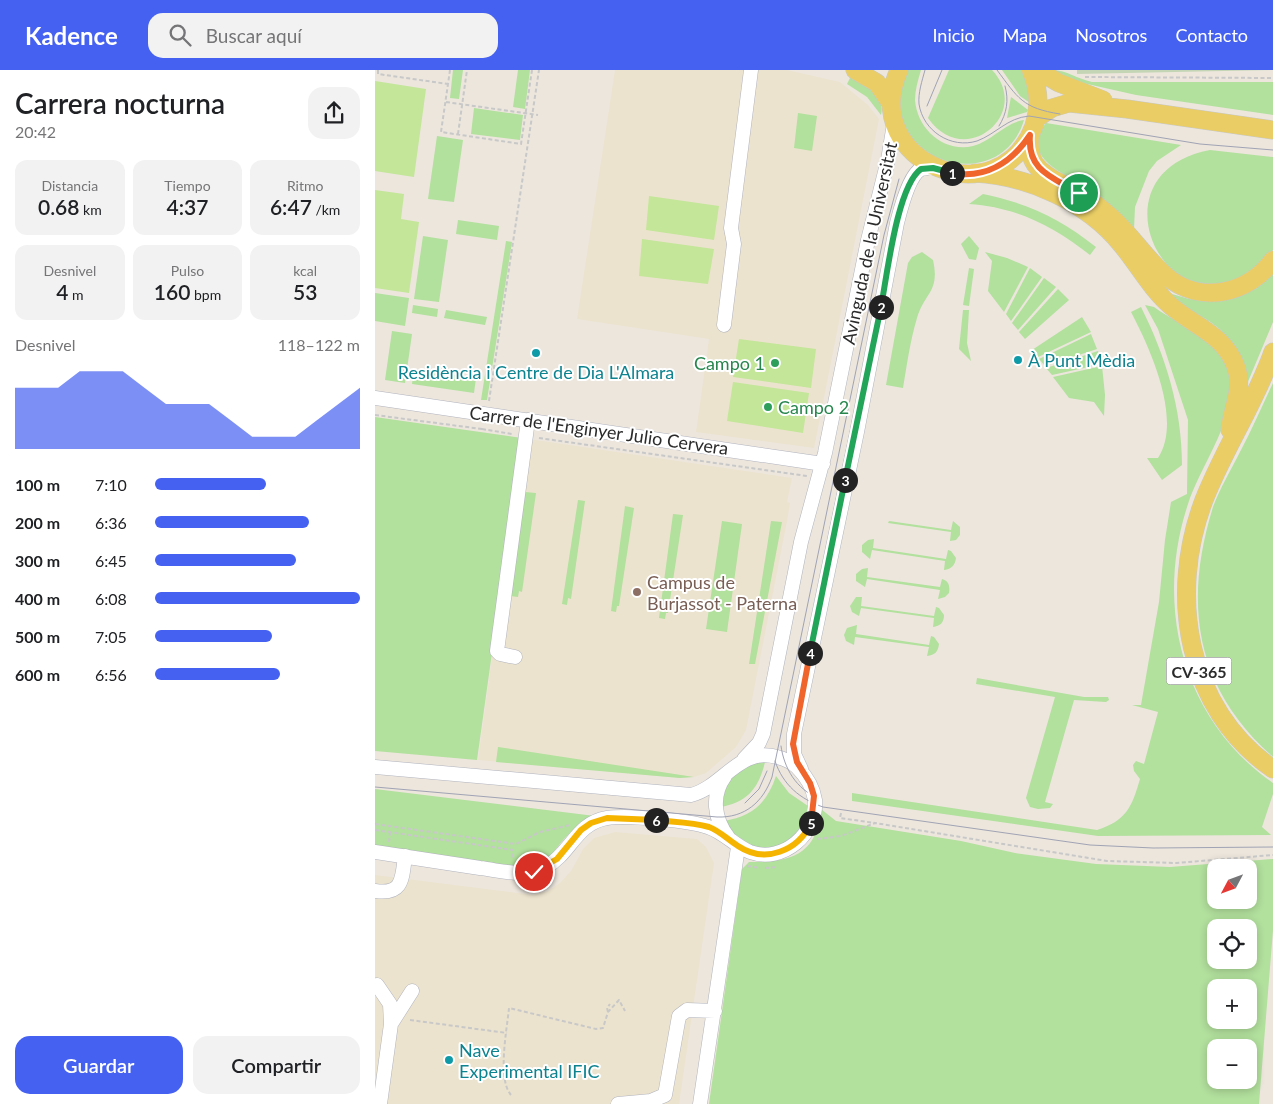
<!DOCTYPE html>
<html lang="es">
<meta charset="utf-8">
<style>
:root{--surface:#fff;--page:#f2f2f2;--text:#202124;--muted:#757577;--accent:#4561f1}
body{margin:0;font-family:Lato,sans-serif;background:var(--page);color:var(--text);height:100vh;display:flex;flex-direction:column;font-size:19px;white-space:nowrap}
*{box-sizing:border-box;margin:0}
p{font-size:16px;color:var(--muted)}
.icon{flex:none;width:28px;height:28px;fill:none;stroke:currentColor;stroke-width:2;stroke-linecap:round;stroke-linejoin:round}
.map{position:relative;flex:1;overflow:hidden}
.sheet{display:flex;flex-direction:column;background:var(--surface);width:375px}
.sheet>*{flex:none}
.needle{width:32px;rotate:229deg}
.tools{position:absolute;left:832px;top:789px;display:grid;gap:10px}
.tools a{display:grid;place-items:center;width:50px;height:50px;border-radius:10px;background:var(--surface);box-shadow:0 2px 8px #0003;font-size:25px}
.pin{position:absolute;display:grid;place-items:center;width:42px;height:42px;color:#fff;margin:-21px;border:2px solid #fff;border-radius:50%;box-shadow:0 1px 5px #0007}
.km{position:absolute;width:25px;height:25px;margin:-12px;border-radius:50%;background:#222;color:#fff;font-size:14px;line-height:25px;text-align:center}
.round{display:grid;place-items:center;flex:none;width:52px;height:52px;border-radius:15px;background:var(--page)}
.summary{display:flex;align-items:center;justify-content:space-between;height:85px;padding:0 15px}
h1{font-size:28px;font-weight:600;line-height:38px}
.stats{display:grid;grid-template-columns:repeat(3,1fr);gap:8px;height:85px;padding:5px 15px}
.stats div{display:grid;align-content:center;border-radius:12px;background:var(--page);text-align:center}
.stats b{font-size:21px;font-weight:600}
.stats small{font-size:14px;font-weight:400}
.stats p{font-size:14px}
.chart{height:140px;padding:10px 15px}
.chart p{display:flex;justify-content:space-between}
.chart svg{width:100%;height:90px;margin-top:5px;fill:var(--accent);opacity:.7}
.primary-button{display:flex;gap:10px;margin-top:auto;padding:10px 15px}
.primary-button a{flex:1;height:58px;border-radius:15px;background:var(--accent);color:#fff;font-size:20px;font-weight:600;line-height:58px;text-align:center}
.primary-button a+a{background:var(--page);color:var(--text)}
ul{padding:0 15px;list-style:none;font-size:16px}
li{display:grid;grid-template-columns:80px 60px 1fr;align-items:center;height:38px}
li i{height:12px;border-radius:6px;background:var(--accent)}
header{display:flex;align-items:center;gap:30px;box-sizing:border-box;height:70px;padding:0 25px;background:var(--accent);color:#fff}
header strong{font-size:24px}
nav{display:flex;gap:28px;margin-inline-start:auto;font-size:18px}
.search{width:350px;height:45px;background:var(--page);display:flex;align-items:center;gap:12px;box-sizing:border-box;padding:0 18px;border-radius:15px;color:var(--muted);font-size:19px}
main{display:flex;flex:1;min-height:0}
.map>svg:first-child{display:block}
.education{fill:#ece3ce}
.green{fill:#b2e09d;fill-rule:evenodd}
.cemetery{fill:#c4d5b5}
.pitch{fill:#c3e699}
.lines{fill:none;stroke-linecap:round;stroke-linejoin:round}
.minor-casing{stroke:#b1b3bd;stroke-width:15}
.major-casing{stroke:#c8c8c8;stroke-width:19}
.path{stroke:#c8c8c8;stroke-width:2;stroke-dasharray:4 2.5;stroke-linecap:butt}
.minor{stroke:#fff;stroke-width:14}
.major{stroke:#eace65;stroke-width:18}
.tram{stroke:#a0a3b4;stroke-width:1}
.split-1-casing{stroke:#fff;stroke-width:10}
.split-2-casing{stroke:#fff;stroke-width:10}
.split-3-casing{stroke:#fff;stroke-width:10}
.split-4-casing{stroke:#fff;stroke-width:10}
.split-5-casing{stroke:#fff;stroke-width:10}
.split-6-casing{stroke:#fff;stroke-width:10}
.split-7-casing{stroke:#fff;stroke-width:10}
.split-1{stroke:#f0652b;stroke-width:6}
.split-2{stroke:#22a559;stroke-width:6}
.split-3{stroke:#22a559;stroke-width:6}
.split-4{stroke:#22a559;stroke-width:6}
.split-5{stroke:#f0652b;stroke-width:6}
.split-6{stroke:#f5b400;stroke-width:6}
.split-7{stroke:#f5b400;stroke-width:6}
.culture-dot{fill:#0f9aa8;stroke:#fff;stroke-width:2}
.leisure-dot{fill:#2e9e5b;stroke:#fff;stroke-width:2}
.education-dot{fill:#8d6e63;stroke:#fff;stroke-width:2}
.labels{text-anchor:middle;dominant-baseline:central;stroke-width:4;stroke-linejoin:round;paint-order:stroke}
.shield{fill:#fff;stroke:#6b6b6b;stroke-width:1}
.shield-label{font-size:16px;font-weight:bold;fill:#2b2b2b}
.street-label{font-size:18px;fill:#2b2b2b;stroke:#fff}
.culture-label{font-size:18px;fill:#0d838f;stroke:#fff;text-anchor:start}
.leisure-label{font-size:18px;fill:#27864d;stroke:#fff;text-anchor:end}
.education-label{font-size:18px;fill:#785e54;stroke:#fff;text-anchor:start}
</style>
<header>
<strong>Kadence</strong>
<div class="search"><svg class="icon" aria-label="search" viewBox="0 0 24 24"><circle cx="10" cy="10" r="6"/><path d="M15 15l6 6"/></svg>Buscar aquí</div>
<nav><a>Inicio</a><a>Mapa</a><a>Nosotros</a><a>Contacto</a></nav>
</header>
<main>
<section class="sheet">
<div class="summary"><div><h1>Carrera nocturna</h1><p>20:42</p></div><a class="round"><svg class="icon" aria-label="share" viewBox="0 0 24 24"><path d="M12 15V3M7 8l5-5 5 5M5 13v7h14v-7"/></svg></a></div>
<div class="stats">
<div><p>Distancia</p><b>0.68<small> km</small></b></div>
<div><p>Tiempo</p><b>4:37</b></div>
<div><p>Ritmo</p><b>6:47<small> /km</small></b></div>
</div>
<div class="stats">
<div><p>Desnivel</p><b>4<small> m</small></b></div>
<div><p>Pulso</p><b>160<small> bpm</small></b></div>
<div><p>kcal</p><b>53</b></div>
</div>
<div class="chart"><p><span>Desnivel</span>118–122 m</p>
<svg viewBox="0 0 160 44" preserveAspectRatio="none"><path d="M0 44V14L10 14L20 14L30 6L40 6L50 6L60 14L70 22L80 22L90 22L100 30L110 38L120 38L130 38L140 30L150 22L160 14V44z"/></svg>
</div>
<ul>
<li><b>100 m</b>7:10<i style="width:54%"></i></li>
<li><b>200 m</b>6:36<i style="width:75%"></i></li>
<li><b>300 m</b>6:45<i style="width:69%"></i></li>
<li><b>400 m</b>6:08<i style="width:100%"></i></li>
<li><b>500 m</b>7:05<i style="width:57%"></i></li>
<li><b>600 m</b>6:56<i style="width:61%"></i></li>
</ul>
<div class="primary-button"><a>Guardar</a><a>Compartir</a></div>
</section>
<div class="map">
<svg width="898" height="1034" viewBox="0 0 898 1034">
<rect width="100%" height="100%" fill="#ece6dd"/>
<path class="education" d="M240,0H412L465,12L493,35L504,49L439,378L321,362L334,269L202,249Z
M147,368L417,408L412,432L415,433L412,451L371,660L361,677L331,703L319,707L305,708L103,690Z
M240,762L322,769L331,777L339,793L304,1034H0V805L158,825L173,821L185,813L196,801L208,779L219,768Z"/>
<path class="green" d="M78,0H88L84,29L75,28Z
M143,0H155L150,39L138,37Z
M531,0H546C543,10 540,20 540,30C542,59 569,83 598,76C617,71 629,53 649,50C628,120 527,101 524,30C524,21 529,9 531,0Z
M574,0H617C658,43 590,101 553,48Z
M627,0H647L653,15L655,33L645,26Z
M677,0C692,0 702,9 717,12H898V45L761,25L699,11Z
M476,6C490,14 511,25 506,45L492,27L472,14Z
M636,27L653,40L652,42L632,48Z
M99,38L148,45L145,70L96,64Z
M423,43L442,46L437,81L419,78Z
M671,53L806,75L782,91L774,101L760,137L759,159C742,145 725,129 707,116C686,101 645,87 671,53Z
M62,66L88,70L79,132L53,129Z
M835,80L898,87V180C891,191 882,196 872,203C790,260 715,103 835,80Z
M608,124C652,133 686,149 721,177L715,185C678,156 641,137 594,134Z
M83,150L124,156L122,170L81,164Z
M48,166L73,170L64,232L39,229Z
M594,166L604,178L601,190L594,189L586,174Z
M131,171L137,172L112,330H106Z
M547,182L558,190C565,222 550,222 542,248C535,271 532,295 528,318L511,315L533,193L537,187Z
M610,182L632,188L653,197L629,242L613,221L617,191Z
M594,198L599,199L594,236L588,235Z
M655,198L667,207L636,251L631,244Z
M898,204V252L872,314C866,300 862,280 853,268C837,247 809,241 791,222C798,224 806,227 814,229C844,234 876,225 898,204Z
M669,208L681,217L643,260L637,253Z
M683,219L694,230L650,269L644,262Z
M0,223L34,228L30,256L0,251Z
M38,235L63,239L62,247L37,243Z
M770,235L779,237C806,257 852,271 856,310C861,349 825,397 813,434C779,536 807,650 898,713V724L887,757L896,765L723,766L477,731V723L722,760C751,751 757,737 765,709L759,701L758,695L761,691L769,694L783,642L757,635H766L784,532L790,470L796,432L812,424L813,350L783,259Z
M766,237C791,287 807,339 807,395L787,410L772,388H783C808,350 775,278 756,242Z
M71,240L112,247L110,255L69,248Z
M588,240H594L592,273L596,291L584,279Z
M707,247L716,262L663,287L657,280Z
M17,261L37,264L30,313L10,310Z
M716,264L722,279L670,296L664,289Z
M723,281L727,294L677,305L671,298Z
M727,296L730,325L729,346L719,332L694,328L678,307Z
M39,299L101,308L99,323L37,314Z
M898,313V687C820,618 808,534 838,437C845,418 856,400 865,382C877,360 887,336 898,313Z
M0,347L147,368L102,690L0,681Z
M150,422L161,423L147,522L144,521L143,527L135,526Z
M203,430L210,431L196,529L193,528L192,535L187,534Z
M250,436L259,438L244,536H242L241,542L236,541Z
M298,444L308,445L293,543H291L290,549L284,548Z
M347,451L367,454L352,562L331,559Z
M396,451L407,452L380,594H374Z
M514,451L576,460L578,451L585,457V465L581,470L575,471L576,462L513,453Z
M499,469L498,478L571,489L573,480L576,481L581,488C580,495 577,499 569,500L570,491L497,480L495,489L487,482V475L493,470Z
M493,498L492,507L565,517L567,509C574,511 575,516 574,523L570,527L563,529L565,520L492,509L490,517L481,511V504L487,499Z
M481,527H487L486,536L559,546L561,537L564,538L569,545C569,553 565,556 558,557L559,548L486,538L484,546L477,542L475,536Z
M482,555L481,564L554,575L556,566L559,567L564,574C563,582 560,585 552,586L554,577L480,567L479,575L471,571L469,565L472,558Z
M602,608L709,627H733L734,630L731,632L699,630L670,732L678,734L675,738L663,739L655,737L651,728L680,627L601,614Z
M123,677L319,707L305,708L121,692Z
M383,692H390C384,718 372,733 345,737C353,710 356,702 383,692Z
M401,706L414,723L433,736C428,769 397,789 365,772C359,768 353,757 348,751C377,747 392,733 401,706Z
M0,719L220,746C210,752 201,757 193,765C173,785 178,794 146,798L0,776Z
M446,739L461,751L586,771L640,783L721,794L795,797L898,789V860L884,1034H334L367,799L374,792C415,792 442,786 446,739ZM841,798H874V830H841ZM841,858H874V890H841ZM841,918H874V950H841ZM841,978H874V1010H841Z"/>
<path class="cemetery" d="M702,0H898L702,4Z"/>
<path class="pitch" d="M0,11L51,19L39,107L0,101Z
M0,120L29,124L26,149L44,152L34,223L0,218Z
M274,126L344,136L339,170L271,160Z
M267,169L339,179L333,214L264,206Z
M364,269L441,279L436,318L358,307Z
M358,312L434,323L428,363L352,351Z"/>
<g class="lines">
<g class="minor-casing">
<path id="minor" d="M349,255L359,174L356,158L376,0
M0,328L448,394
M140,587L125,584L122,581L153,350
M369,689L384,673L388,664L426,472L450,383L493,170L513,90L519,54
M0,697L316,725C348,717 365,676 402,687C410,689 417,692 422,697C431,706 438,717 440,730C443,763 408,794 375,782C360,776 349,762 333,757C312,750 253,745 232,748C201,753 196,783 171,797C167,799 162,802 157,803C140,805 122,800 105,798C70,793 35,787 0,782
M426,699L419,684V664L482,362L522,153C525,141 534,105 546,99C549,98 554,98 557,97
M350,706C336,725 339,749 353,767
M0,821C28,825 27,809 30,786
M2,915L15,934L16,954
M5,1034L16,954L37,921
M243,1034L276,1031L290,1025L304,946L312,940L340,941
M325,1034L363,777"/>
</g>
<g class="major-casing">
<path id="major" d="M480,0L502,13L515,32
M524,0C482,93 625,149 659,56C665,37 664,18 656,0
M662,0L684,13L728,30
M662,48L677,38L694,33L752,39L898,60
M655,65C654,75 654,85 660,94C670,108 690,114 704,123C716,130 727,139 737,148C757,166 771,189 791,206C825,235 874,224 898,190
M600,103C653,106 712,132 746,174C763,194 776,219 796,236C819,256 850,265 861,297C869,319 857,338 855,360
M898,282C880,333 849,379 829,430C793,524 811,639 898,699"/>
</g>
<path class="path" d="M3,0V4L73,14
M75,0L66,62L146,74L157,0
M710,7L898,8
M71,32L163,45
M83,64L92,0
M114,331L164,0
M0,345L107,359L108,357
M107,359L137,364
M164,368L432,406
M466,743L465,748L500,753
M0,754L141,774L165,762L195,755
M0,760L138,780L137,790
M442,769L466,766L500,753L732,791L801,793L898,785
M14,772L15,762
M372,796L385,798
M390,798L402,797
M233,942L232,938L235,934
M35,950L132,963
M136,1025C122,1009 132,959 134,938L221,959L228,958L233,942L244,930L250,941"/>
<use href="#minor" class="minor"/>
<use href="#major" class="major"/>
<path class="tram" d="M550,0C547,11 543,23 544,34C548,61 576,79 602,71C621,64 632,48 654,46L825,74L898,80
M622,0C643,28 647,38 685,44
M552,36L567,0
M624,56C632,43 634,30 630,16
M406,676C409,698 421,719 443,728
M400,691C408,715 425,729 448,737L715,775L778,778L898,777
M0,717L342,747C370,748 388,732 397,707L509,165L524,109
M370,733L384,719L392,701"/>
</g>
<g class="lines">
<g class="split-1-casing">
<path id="split-1" d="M577,103C611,109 637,92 655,65C652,101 677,107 704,123"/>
</g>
<g class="split-2-casing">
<path id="split-2" d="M506,237C512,206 522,116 546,99L558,98L577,103"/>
</g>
<g class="split-3-casing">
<path id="split-3" d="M470,410L506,237"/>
</g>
<g class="split-4-casing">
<path id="split-4" d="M435,583L470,410"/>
</g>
<g class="split-5-casing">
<path id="split-5" d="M435,583L418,674L422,692L435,713L439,726L436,753"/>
</g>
<g class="split-6-casing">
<path id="split-6" d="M281,750C298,752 317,752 334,757C345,761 353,770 363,776C390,794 423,781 436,753"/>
</g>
<g class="split-7-casing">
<path id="split-7" d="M159,802L182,789L206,760L216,753L232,748L281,750"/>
</g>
<use href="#split-1" class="split-1"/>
<use href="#split-2" class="split-2"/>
<use href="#split-3" class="split-3"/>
<use href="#split-4" class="split-4"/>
<use href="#split-5" class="split-5"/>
<use href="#split-6" class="split-6"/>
<use href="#split-7" class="split-7"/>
</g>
<g class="culture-dot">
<circle cx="161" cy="283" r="5"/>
<circle cx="643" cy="290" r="5"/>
<circle cx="74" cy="990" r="5"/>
</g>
<g class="leisure-dot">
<circle cx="400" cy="293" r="5"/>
<circle cx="393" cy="337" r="5"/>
</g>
<circle class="education-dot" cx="262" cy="522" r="5"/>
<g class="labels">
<rect class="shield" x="791.5" y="587.5" width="65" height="27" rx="4"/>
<g class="shield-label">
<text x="824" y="601">CV-365</text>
</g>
<g class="street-label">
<text transform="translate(494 173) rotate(-78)">Avinguda de la Universitat</text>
<text transform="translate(224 360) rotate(8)">Carrer de l'Enginyer Julio Cervera</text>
</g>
<g class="culture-label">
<text x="653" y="290">À Punt Mèdia</text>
<text x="161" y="302" text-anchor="middle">Residència i Centre de Dia L'Almara</text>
<text x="84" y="980">Nave<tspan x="84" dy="21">Experimental IFIC</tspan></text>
</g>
<g class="leisure-label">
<text x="390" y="293">Campo 1</text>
<text x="403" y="337" text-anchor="start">Campo 2</text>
</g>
<g class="education-label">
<text x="272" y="512">Campus de<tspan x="272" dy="21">Burjassot - Paterna</tspan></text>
</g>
</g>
</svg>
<div class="tools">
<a><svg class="needle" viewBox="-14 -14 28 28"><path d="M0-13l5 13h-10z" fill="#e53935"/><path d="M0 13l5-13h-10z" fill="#757577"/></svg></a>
<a><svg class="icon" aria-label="locate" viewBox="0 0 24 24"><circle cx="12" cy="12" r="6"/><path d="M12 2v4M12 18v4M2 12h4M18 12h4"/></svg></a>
<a>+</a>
<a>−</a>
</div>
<div class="pin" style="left:704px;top:123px;background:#1e9e55"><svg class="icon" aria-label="arrive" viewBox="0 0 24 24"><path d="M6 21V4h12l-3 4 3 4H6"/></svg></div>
<div class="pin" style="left:159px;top:802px;background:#d93025"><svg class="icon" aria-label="check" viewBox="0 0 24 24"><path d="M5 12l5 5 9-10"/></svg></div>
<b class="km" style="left:577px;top:103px">1</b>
<b class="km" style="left:506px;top:237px">2</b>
<b class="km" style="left:470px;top:410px">3</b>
<b class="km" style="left:435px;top:583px">4</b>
<b class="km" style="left:436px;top:753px">5</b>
<b class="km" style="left:281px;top:750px">6</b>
</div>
</main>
